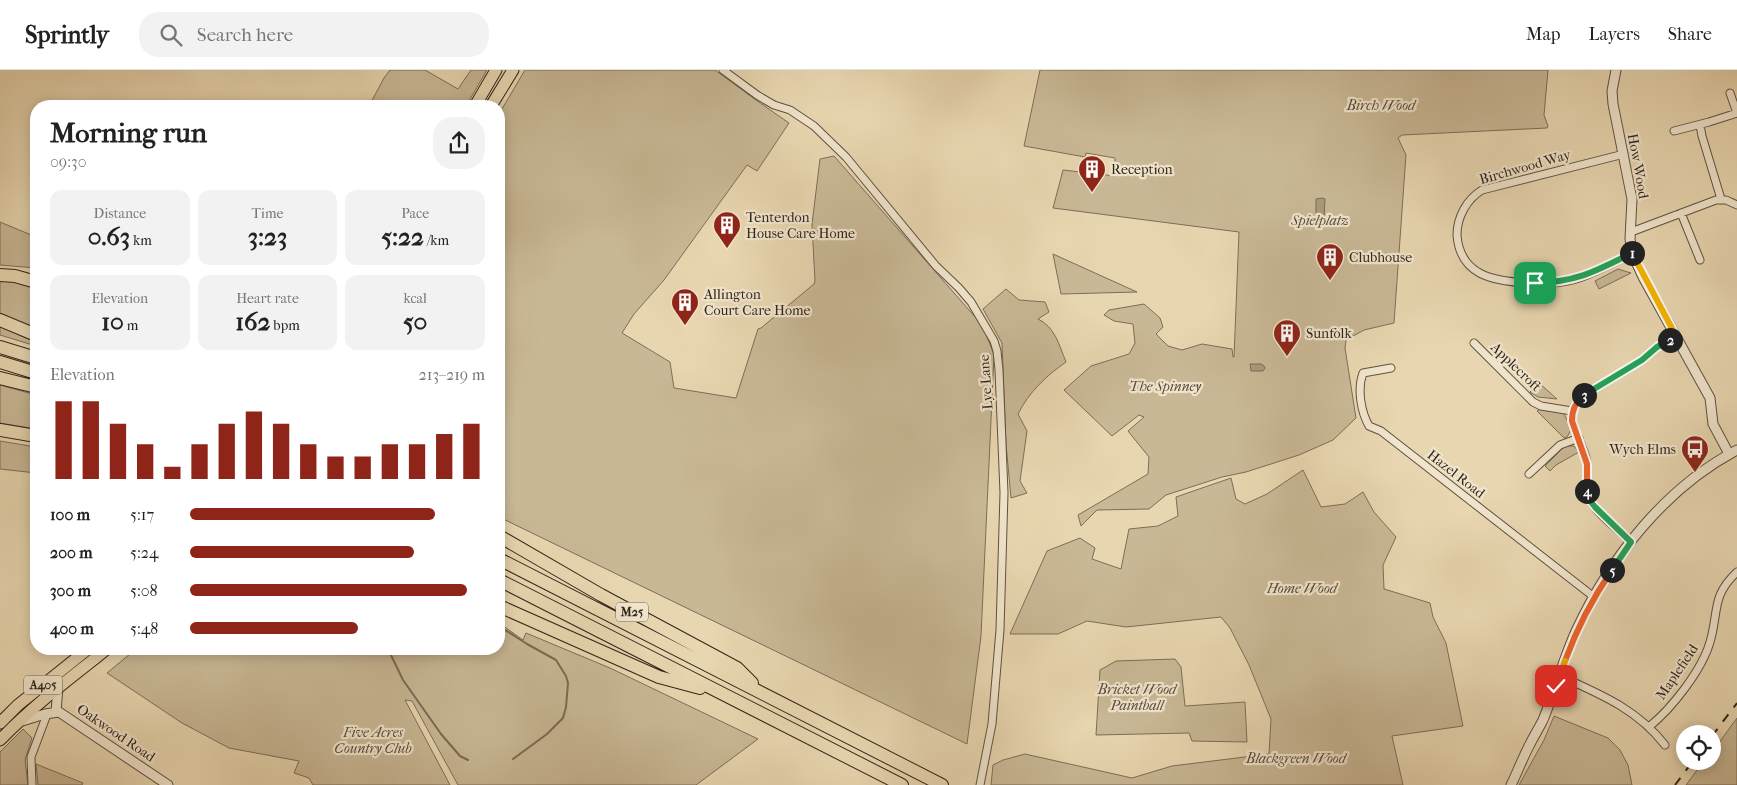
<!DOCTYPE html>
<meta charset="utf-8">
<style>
:root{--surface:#fff;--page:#f2f2f2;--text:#222;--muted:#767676;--line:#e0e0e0;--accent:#8f2418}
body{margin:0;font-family:"IM FELL French Canon",serif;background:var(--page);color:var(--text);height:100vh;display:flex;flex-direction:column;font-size:19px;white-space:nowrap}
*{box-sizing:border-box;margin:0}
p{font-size:16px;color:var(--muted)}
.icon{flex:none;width:28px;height:28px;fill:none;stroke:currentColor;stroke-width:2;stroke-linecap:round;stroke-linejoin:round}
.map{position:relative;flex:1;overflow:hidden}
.sheet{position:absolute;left:30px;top:30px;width:475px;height:555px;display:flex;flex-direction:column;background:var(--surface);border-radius:20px;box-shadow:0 2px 12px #0003}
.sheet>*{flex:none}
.fabs{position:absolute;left:1676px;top:655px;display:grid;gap:10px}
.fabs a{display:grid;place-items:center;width:45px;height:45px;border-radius:50%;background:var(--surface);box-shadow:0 2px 12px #0003;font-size:25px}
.pin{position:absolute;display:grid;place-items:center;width:42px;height:42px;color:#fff;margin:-21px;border-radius:10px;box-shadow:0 2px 8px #0006}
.km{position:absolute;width:25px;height:25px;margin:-12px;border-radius:50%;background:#222;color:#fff;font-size:14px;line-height:25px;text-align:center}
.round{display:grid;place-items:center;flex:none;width:52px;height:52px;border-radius:20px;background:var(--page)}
.head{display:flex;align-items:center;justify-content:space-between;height:85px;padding:0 20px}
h1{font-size:28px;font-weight:700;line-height:38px}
.stats{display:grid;grid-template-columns:repeat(3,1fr);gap:8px;height:85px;padding:5px 20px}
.stats div{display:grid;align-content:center;border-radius:12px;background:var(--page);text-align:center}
.stats b{font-size:25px;font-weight:700}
.stats small{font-size:14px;font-weight:400}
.stats p{font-size:14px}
.chart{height:140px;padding:10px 20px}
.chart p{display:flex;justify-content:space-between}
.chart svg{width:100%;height:90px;margin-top:5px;stroke:var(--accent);stroke-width:6}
ul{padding:0 20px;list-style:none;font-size:16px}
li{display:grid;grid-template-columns:80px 60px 1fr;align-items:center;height:38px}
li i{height:12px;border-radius:6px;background:var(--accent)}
header{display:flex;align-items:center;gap:30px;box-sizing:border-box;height:70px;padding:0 25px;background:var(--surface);border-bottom:1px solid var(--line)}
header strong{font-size:24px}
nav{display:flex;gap:28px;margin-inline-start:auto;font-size:18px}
.search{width:350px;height:45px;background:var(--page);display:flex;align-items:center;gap:12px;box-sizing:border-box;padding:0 18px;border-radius:20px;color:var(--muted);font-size:19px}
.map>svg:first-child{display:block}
.green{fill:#c9b896;stroke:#7c6e58}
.water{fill:#a99a7d;stroke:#796b55}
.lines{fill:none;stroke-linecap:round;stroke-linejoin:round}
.stream{stroke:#796b55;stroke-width:2}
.minor-casing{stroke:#5e5140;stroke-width:9}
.tertiary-casing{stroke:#5e5140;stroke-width:11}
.trunk-casing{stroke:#30251a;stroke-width:13}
.motorway-casing{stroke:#30251a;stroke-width:14}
.minor{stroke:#f0e4cc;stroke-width:7}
.tertiary{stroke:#f0e4cc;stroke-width:9}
.trunk{stroke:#e8d6b0;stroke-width:11}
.motorway{stroke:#e8d6b0;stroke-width:12}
.rail{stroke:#30251a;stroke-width:2;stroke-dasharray:9 9;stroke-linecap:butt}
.split-1-casing{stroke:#fff;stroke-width:10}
.split-2-casing{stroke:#fff;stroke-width:10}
.split-3-casing{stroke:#fff;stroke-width:10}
.split-4-casing{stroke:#fff;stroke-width:10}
.split-5-casing{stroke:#fff;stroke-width:10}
.split-6-casing{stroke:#fff;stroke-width:10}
.split-7-casing{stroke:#fff;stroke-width:10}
.split-1{stroke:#22a559;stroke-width:6}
.split-2{stroke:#f5b400;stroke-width:6}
.split-3{stroke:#22a559;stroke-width:6}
.split-4{stroke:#f0652b;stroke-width:6}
.split-5{stroke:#22a559;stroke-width:6}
.split-6{stroke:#f0652b;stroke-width:6}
.split-7{stroke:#f5b400;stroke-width:6}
.labels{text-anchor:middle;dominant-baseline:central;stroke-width:4.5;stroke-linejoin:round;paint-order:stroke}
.shield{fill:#f0e4cc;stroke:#6a5e4f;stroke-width:1}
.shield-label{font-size:12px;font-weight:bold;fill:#30251a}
.park-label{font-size:14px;font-style:italic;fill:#564a39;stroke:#f0e4cc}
.street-label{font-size:14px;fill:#30251a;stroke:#f0e4cc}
.poi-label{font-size:14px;fill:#30251a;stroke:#f0e4cc;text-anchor:start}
</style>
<header>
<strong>Sprintly</strong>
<div class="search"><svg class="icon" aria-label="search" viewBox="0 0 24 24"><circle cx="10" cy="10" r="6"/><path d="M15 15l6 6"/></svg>Search here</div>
<nav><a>Map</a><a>Layers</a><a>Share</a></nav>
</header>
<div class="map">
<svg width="1737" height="715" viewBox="0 0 1737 715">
<rect width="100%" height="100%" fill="#e8d6b0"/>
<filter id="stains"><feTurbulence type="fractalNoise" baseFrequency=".004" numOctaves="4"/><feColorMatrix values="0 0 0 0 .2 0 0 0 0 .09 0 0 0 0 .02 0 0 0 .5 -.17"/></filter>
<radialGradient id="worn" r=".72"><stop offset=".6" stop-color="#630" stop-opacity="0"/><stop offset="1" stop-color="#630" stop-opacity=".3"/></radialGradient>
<path class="green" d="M390,0H425L458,19L471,0H487L466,36H369L384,8Z
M525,0H715L756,30L789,53L757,101L747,95L664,210L634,244L622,263L670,292L674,318L736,328L758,259L761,258L814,214L815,211L812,154L820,89L834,86L983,256L994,285L981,566L967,674L499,447V44Z
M1040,0H1548L1544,45L1548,56L1547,58L1402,65L1398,68L1406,85L1394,253L1364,260L1346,270L1345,278L1356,348L1333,370L1299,385L1246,402L1222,407L1166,425L1149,439L1097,440L1081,456L1078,445L1148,404L1149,387L1128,361L1144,347L1139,345L1112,366L1064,320L1091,296L1129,284L1135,273L1133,254L1114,251L1104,245L1109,240L1144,234L1160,248L1163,257L1156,264L1168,276L1182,280L1202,274L1232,279L1233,287H1234L1239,162L1053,138L1063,100L1115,106V88L1086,83L1085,87L1024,76Z
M0,152L36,167V198L0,195Z
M1053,184L1137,222L1061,224Z
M1618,199L1631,203L1599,219L1595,211Z
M0,209H10L36,218V261L0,243Z
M1006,219L1019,230L1045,232L1049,242L1038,249C1055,257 1059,275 1066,292C1046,306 1029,322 1018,344L1027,361L1020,411L1027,423L1011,428L1006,374L1002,273L983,239Z
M0,257L36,272V276L0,265Z
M1539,313L1557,329L1538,327L1530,322Z
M0,315L36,325V359L0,353Z
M1541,339C1564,346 1560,332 1571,360L1567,367L1564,368L1537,341Z
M0,371L36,377V403L0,399Z
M1566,376H1574L1579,382L1556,395L1550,401L1545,396L1563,378Z
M1303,400L1321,437L1345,434L1363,422L1374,442L1396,467L1383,495L1384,519L1430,533L1433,547L1446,573L1463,656L1392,666L1403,715H991L993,695L1003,690L1025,684L1132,708L1172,696L1269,684L1271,649L1249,595L1230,558L1221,547L1126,557L1087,551L1058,564H1010L1047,481L1080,468L1095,478L1092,489L1121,499L1129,459L1158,456L1178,446L1176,427L1231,408L1236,429L1245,434L1267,424Z
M499,553L523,570L526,563L610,598L758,669L696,715H458L412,631L405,630L450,715H313L309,708L294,703L299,691L229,678L182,653L107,603L136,579H499Z
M1175,589L1181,597L1185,636L1245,632L1247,672L1192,671L1189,663L1096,665L1100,600L1116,591Z
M1554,646L1608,668L1620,680L1628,695L1632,715H1519L1544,670Z
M1737,648V715H1686L1704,691H1712L1713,681Z
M23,659L32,668L25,690L28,715H0V682Z
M36,694L83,713L82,715H38Z"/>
<path class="water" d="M1322,128L1325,129L1324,148L1319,150L1316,148V129Z
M1250,294H1261L1264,296L1265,298L1263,301H1251Z"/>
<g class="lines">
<path class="stream" d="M499,556L527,574L556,590L566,606L568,613L566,637L563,648L547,664L513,689
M388,579L403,610L441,664L460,686L468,690"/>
<g class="minor-casing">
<path id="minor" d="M723,0L757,25L774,35L790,40L814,56L846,87L936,196L959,218L971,232L994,271L997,281L999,300L1004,423L1000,560L992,654L980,715
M1700,55L1702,66L1721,129
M1674,61L1709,52L1737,43L1730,23
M1624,84L1482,120C1467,129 1457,147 1457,165C1460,206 1494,211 1527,213C1542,214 1558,214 1573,210C1594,204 1613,193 1632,183
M1681,143L1700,190
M1631,162L1716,130H1726L1737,135
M1474,273L1533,332L1541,336L1572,341
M1391,298L1363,303C1357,319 1361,342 1369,356L1381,361L1594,527
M1529,404L1560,375L1579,368
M1631,472C1619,460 1598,445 1590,431C1583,418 1589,406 1587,393C1585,377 1572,362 1572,346C1572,338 1577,331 1583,326L1642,290L1657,277L1676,266
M1560,606C1600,624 1637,639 1665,675
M1650,656C1672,638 1702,600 1710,572C1719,542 1711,526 1737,502
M32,715L31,687L46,647L45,644"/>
</g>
<g class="tertiary-casing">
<path id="tertiary" d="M1616,0L1612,21L1613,34L1632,129L1630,169L1632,183L1643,207L1710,328L1713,354L1729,384
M56,642L58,617
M19,652L45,644L59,642L168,715
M1511,715C1518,701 1523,687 1530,674C1534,666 1539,658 1543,650C1555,621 1563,590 1576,561C1610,488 1665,418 1737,380"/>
</g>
<g class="trunk-casing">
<path id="trunk" d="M475,36L496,0
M491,36L513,0
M0,653L18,635L88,579
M0,670C33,636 70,608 107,579"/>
</g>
<g class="motorway-casing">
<path id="motorway" d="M0,205L15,206L36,212
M0,250L36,265
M0,277L36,288
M0,292L36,303
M0,308L36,317
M0,360L36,366
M499,466L601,525L737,598L752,613
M499,489L942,715
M499,510L902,715
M499,536L659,607L700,618"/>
</g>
<use href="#minor" class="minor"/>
<use href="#tertiary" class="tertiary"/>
<use href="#trunk" class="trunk"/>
<use href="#motorway" class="motorway"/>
<path class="rail" d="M1712,666L1737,633
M1675,715L1693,691"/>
</g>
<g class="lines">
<g class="split-1-casing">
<path id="split-1" d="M1535,213C1577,212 1596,201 1632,183"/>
</g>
<g class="split-2-casing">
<path id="split-2" d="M1632,183L1676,266L1670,270"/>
</g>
<g class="split-3-casing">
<path id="split-3" d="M1584,325L1642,290L1657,277L1670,270"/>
</g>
<g class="split-4-casing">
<path id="split-4" d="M1584,325C1575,333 1572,340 1572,351L1587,394V421"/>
</g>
<g class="split-5-casing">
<path id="split-5" d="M1587,421L1591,432L1595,437L1631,472L1612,500"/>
</g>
<g class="split-6-casing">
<path id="split-6" d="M1565,591C1577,558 1592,529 1612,500"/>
</g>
<g class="split-7-casing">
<path id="split-7" d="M1556,616L1565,591"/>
</g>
<use href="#split-1" class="split-1"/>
<use href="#split-2" class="split-2"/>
<use href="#split-3" class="split-3"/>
<use href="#split-4" class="split-4"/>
<use href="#split-5" class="split-5"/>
<use href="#split-6" class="split-6"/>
<use href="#split-7" class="split-7"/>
</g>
<defs>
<g id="building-pin" transform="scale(1.4375)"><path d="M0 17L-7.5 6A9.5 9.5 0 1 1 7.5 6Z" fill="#8f2418" stroke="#f0e4cc"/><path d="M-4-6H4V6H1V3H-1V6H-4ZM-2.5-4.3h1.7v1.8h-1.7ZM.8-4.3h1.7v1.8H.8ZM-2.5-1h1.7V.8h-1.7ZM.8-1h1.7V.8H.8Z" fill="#fff"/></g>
<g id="bus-pin" transform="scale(1.4375)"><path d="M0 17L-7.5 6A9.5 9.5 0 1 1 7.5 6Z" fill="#8f2418" stroke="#f0e4cc"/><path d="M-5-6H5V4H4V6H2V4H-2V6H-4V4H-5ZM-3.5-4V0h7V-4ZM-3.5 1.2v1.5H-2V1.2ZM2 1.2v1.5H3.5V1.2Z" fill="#fff"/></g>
</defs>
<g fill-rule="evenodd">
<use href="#building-pin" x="1092" y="99"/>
<use href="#building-pin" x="727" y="155"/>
<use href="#building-pin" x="1330" y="187"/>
<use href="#building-pin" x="685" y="232"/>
<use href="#building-pin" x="1287" y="263"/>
<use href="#bus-pin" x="1695" y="379"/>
</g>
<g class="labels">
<g class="shield">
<rect x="616" y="532.5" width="32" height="19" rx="4"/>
<rect x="24" y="605.5" width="38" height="19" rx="4"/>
</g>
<g class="shield-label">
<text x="632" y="542">M25</text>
<text x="43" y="615">A405</text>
</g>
<g class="park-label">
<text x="1381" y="35">Birch Wood</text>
<text x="1320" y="150">Spielplatz</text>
<text x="1165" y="316">The Spinney</text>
<text x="1302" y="518">Home Wood</text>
<text x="1137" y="619">Bricket Wood<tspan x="1137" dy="16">Paintball</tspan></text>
<text x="373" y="662">Five Acres<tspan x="373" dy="16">Country Club</tspan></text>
<text x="1296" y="688">Blackgreen Wood</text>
</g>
<g class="street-label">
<text transform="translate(1638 96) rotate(80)">How Wood</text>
<text transform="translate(1525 97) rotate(-16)">Birchwood Way</text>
<text transform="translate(1516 297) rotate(44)">Applecroft</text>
<text transform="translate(986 312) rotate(-94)">Lye Lane</text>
<text transform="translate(1456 404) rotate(38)">Hazel Road</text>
<text transform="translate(1677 602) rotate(-56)">Maplefield</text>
<text transform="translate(116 663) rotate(34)">Oakwood Road</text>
</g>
<g class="poi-label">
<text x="1111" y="99">Reception</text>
<text x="746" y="147">Tenterdon<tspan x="746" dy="16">House Care Home</tspan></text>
<text x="1349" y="187">Clubhouse</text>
<text x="704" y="224">Allington<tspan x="704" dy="16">Court Care Home</tspan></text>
<text x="1306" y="263">Sunfolk</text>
<text x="1676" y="379" text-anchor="end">Wych Elms</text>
</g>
</g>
<rect width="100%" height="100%" filter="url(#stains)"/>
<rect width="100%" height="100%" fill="url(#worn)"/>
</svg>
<div class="fabs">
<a><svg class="icon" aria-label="locate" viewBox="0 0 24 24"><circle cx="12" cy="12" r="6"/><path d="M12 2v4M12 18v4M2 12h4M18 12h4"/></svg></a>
</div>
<div class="pin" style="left:1535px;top:213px;background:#1e9e55"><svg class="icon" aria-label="arrive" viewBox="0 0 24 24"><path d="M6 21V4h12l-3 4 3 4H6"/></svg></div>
<div class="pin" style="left:1556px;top:616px;background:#d93025"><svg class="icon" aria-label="check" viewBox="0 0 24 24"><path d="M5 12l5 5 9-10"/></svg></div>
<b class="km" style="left:1632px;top:183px">1</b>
<b class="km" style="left:1670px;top:270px">2</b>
<b class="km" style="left:1584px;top:325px">3</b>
<b class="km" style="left:1587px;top:421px">4</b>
<b class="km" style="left:1612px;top:500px">5</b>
<section class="sheet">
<div class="head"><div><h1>Morning run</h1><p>09:30</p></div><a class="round"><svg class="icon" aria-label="share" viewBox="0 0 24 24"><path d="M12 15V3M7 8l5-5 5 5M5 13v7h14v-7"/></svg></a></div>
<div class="stats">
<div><p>Distance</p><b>0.63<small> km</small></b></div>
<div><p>Time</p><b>3:23</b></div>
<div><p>Pace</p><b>5:22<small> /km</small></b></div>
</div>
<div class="stats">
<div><p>Elevation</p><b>10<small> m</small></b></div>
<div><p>Heart rate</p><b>162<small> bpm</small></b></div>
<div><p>kcal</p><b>50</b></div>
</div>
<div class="chart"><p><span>Elevation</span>213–219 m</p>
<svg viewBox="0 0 160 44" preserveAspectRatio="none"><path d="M5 44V6M15 44V6M25 44V17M35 44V27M45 44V38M55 44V27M65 44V17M75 44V11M85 44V17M95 44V27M105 44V33M115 44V33M125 44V27M135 44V27M145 44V22M155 44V17"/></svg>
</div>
<ul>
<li><b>100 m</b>5:17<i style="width:83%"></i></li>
<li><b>200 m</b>5:24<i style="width:76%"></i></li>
<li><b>300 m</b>5:08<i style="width:94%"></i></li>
<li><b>400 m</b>5:48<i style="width:57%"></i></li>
</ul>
</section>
</div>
